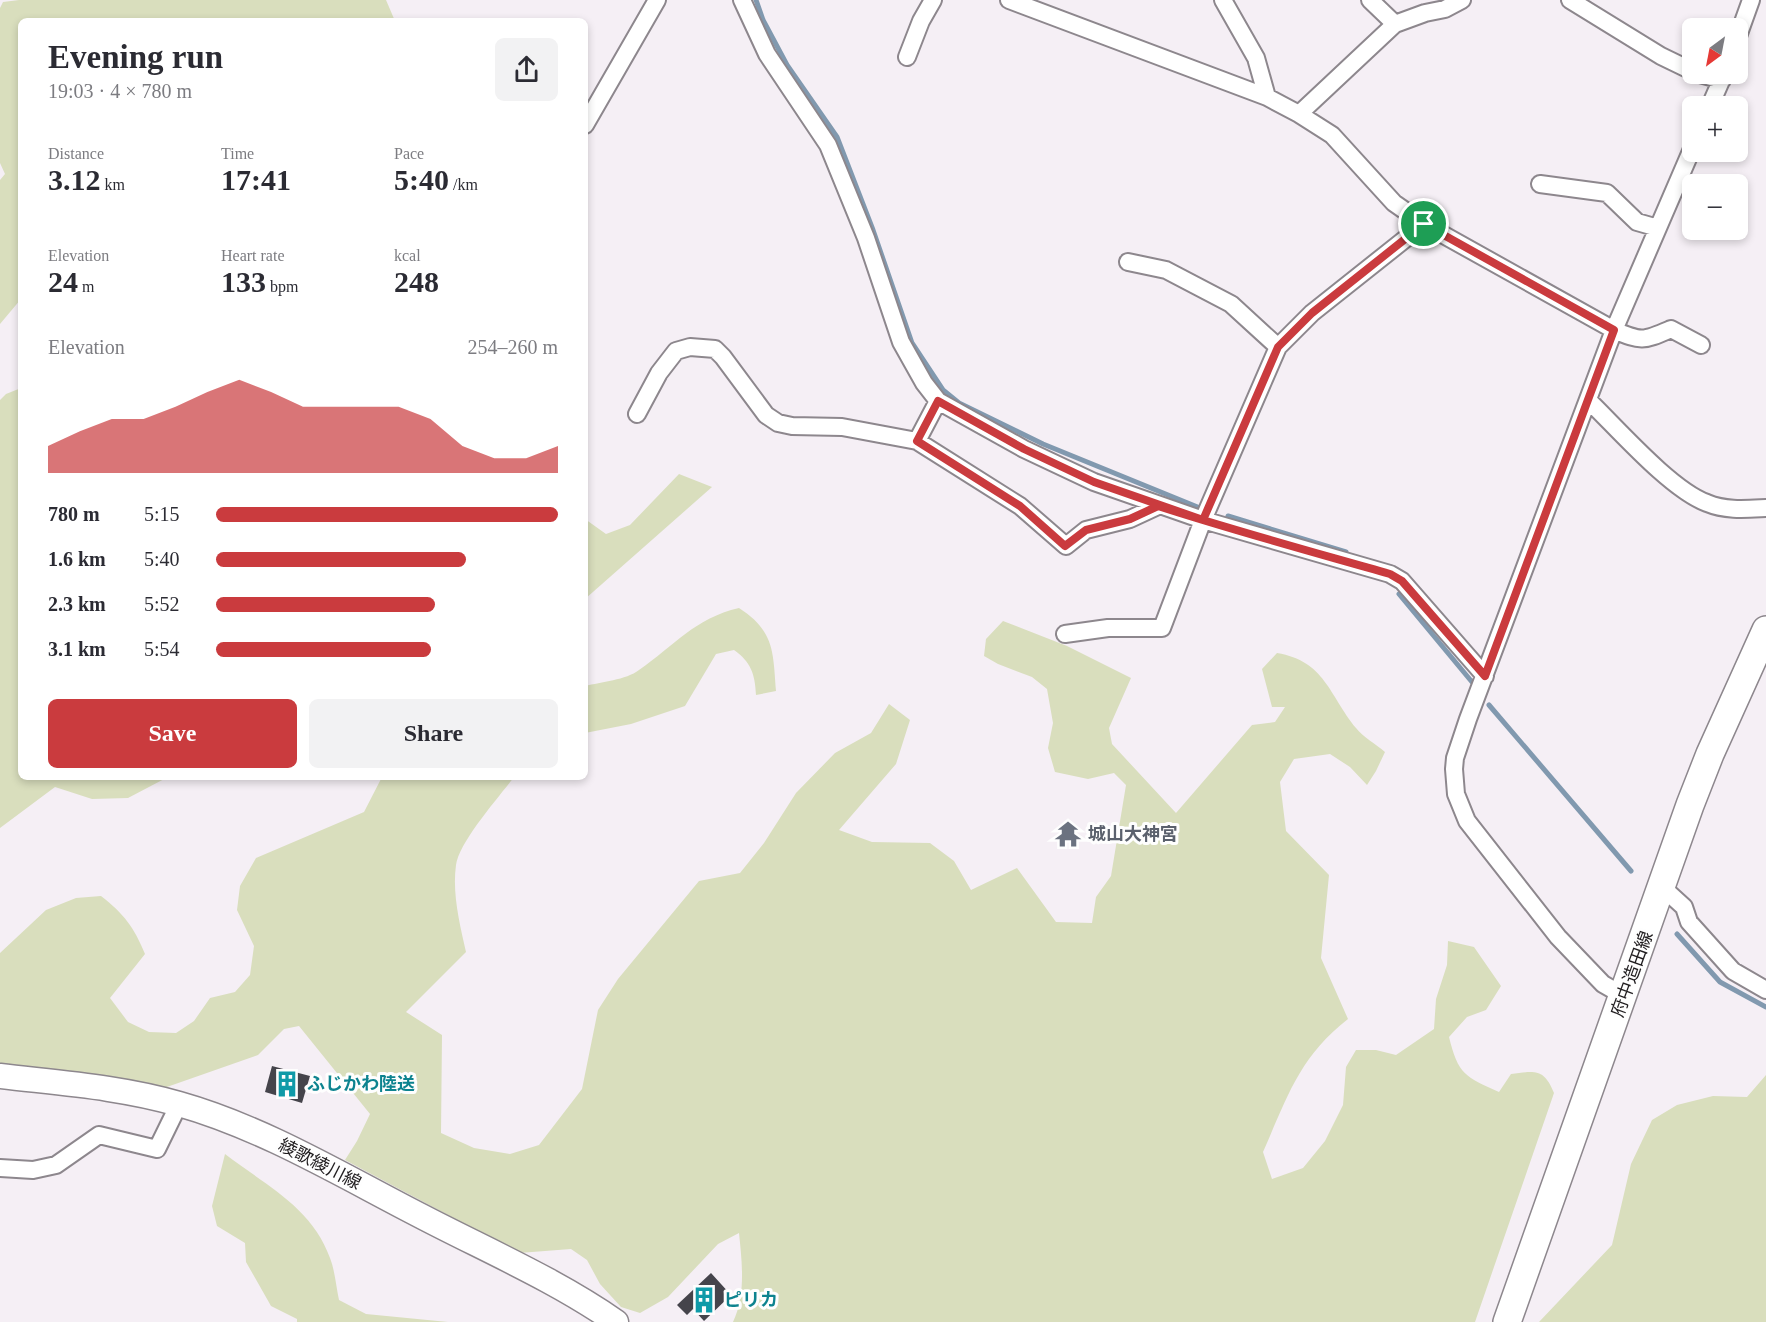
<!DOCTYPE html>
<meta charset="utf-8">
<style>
:root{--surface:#fff;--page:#f2f2f3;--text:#2b2b33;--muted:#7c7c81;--accent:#ca3b3e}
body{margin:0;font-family:"Times New Roman","Noto Sans JP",serif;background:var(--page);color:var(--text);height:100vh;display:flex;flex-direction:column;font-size:22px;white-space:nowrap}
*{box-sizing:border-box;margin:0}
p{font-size:20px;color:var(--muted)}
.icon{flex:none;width:33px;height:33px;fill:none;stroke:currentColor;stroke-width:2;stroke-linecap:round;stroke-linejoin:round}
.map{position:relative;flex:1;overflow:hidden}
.drawer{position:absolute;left:18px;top:18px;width:570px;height:762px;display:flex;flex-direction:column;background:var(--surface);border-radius:9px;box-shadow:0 3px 9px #0003}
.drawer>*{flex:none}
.needle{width:39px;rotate:212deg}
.buttons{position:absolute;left:1682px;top:18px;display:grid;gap:12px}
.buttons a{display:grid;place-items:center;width:66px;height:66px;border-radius:9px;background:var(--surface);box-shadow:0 3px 9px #0003;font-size:30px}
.pin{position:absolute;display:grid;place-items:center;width:51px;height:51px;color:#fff;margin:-26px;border:3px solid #fff;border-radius:50%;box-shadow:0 2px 6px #0007}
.round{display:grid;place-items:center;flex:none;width:63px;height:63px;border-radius:9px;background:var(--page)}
.head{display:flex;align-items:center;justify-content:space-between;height:102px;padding:0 30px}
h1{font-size:33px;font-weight:600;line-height:45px}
.metrics{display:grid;grid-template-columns:repeat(3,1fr);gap:9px;height:102px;padding:6px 30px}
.metrics div{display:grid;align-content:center}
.metrics b{font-size:30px;font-weight:600}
.metrics small{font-size:16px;font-weight:400}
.metrics p{font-size:16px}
.chart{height:168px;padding:12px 30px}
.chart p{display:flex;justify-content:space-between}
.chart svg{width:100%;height:108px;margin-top:6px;fill:var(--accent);opacity:.7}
.button{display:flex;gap:12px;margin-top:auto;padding:12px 30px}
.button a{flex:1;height:69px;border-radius:9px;background:var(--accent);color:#fff;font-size:24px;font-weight:600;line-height:69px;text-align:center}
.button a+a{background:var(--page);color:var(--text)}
ul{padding:0 30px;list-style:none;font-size:20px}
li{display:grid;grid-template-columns:96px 72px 1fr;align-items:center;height:45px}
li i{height:15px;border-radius:8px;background:var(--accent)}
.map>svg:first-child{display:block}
.green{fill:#d9debd}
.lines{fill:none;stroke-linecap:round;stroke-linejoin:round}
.stream{stroke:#8199af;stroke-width:5}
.building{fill:#45444b}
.street-casing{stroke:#8d878d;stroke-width:20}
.secondary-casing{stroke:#8d878d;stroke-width:27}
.primary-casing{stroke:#8d878d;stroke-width:30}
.street{stroke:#fff;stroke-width:16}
.secondary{stroke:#fff;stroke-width:24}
.primary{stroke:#fff;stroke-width:27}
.route-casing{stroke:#fff;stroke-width:12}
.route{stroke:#ca3b3e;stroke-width:8}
.labels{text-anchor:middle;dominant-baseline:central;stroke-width:6;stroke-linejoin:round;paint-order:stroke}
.worship-label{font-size:18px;font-weight:bold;fill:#5b616d;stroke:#fefefe;text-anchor:start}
.street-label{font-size:18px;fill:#201d1f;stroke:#fefefe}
.culture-label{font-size:18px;font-weight:bold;fill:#0d838f;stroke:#fefefe;text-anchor:start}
</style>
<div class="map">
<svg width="1766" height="1322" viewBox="0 0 1766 1322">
<rect width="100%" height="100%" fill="#f5eff5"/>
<path class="green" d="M19,0H386L395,21H21V299L0,324V180L5,174L0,163V8L3,2Z
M21,388V777H168L128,798L92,799L55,787L0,828V400L6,394Z
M679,474L712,487L585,599V519L606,534L630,525Z
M739,608C775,631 773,653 776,691L756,695C755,674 751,662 734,650L716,654L685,706L631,724L585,733V686C601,682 626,680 639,670C674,646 695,618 739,608Z
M1003,621L1067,646L1131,678L1109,728L1112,744L1176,813L1252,725L1275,722L1285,707H1272L1262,669L1277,653C1325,661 1329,695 1356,728C1363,737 1376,744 1385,752L1376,771L1367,785L1350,767L1330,754L1294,759L1280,782L1286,831L1329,875L1321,958L1348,1019C1299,1057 1287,1098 1263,1152L1272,1179L1303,1168L1325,1141L1343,1105L1346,1067L1356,1050H1376L1396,1055L1434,1029L1436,999L1447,965L1448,941L1474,947L1501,986L1486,1010L1467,1017L1449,1037C1458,1074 1465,1077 1499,1092L1511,1074C1535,1071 1544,1068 1554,1093L1475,1322H733C746,1295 742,1262 739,1233L718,1244L668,1297L640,1313L621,1307L600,1284L587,1260L571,1249L519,1253L345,1160L357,1141L370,1114L299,1026L284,1029L258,1055L164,1088L0,1066V953L46,910L76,898L101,896C124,914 134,927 145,954L110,998L128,1022L149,1032L176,1033L194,1021L210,998L235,992L250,975L254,946L237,910L240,886L256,858L364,812L382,777H514C498,798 459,842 456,865C452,894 460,925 466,952L406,1012L442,1035L441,1133L474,1148L510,1154L539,1145L582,1089L598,1010L618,979L699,881L740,873L764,843L796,793L835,753L871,733L889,704L910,720L896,764L839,830L872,842L930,843L954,861L971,890L1017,868L1056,922L1092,923L1096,897L1111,876L1126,785L1114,773L1088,779L1055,772L1048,748L1053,723L1047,689L1032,677L998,664L984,656L986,639Z
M1766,1075V1322H1539L1612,1245L1631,1164L1652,1120L1677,1105L1713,1096L1747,1097Z
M225,1154C265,1185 312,1207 330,1258C335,1271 336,1286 339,1300L366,1314L448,1322H297V1319L271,1306L246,1262L245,1243L217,1226L212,1206Z"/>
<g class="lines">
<path class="stream" d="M756,0L763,20L787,65L837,137L873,230L912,343L943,390L959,403L1043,444L1200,508
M1228,516L1346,552
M1399,594L1472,682
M1489,705L1631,871
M1677,934L1720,982L1766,1007"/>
</g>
<path class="building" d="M272,1066L310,1076L302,1103L265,1092Z
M711,1273L731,1295L704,1321L693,1309L687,1315L677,1305Z"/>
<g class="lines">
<g class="street-casing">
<path id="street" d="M742,0L767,54L828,145L866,238L901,342L924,383L938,401L1024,449L1094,482L1203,520L1390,574L1402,581L1485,676
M1009,0L1267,97L1299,114L1332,135L1394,203L1424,224L1614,330C1642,342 1643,341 1671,329L1701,345
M1223,0L1256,58L1267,97
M1370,0L1395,24
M1570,0L1661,56L1692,71
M1737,39L1751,0
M907,57L921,21L933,0
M1700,74L1722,80
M1710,106L1724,74
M1299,114L1395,24L1425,13L1445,9L1462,0
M585,125L657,0
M1540,184L1607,193L1637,222L1658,228
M1128,262L1166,270L1231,304L1278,347
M1589,401C1618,429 1671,490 1707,503C1726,511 1746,509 1766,508
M637,414L659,373L676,351L690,347L715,349L723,357L766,415L778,423L792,426L842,427L917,441L1020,506L1066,546L1086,530L1130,519L1158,506
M917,441L938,401
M1065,634L1108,628H1162L1203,520L1278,347L1312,313L1424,224
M1662,887L1684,907L1689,922L1733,971L1766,990
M1624,996L1603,984L1558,937L1467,821L1456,794L1454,769L1455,758L1468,719L1614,330L1692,149
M0,1168L33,1170L56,1165L99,1135L157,1149L179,1104"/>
</g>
<g class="secondary-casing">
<path id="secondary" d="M0,1076C59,1083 121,1087 179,1104C264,1128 343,1176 421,1216C486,1250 556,1280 616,1322"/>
</g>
<g class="primary-casing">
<path id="primary" d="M1507,1322L1690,805L1710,754L1766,630"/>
</g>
<use href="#street" class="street"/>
<use href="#secondary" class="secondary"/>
<use href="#primary" class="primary"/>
</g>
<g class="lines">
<g class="route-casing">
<path id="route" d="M1424,224L1312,313L1278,347L1203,520L1094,482L1024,449L938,401L917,441L1020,506L1065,546L1086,530L1130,519L1158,506C1235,531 1313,552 1390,574L1402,581L1485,676L1614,330L1424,224"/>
</g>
<use href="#route" class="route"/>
</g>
<defs>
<g id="temple-bare" transform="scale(2.07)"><path d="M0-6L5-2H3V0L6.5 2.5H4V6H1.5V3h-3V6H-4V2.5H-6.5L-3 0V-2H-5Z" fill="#6b7280" stroke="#fefefe" stroke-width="2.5" paint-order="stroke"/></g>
<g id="building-bare" transform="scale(2.07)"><path d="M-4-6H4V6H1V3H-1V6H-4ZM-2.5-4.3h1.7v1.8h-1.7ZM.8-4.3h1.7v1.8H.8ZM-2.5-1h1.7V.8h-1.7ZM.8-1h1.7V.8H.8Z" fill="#0f9aa8" stroke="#fefefe" stroke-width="2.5" paint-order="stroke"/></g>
</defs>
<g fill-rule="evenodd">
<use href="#temple-bare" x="1068" y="834"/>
<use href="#building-bare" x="287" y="1084"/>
<use href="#building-bare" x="704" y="1300"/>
</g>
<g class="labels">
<g class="worship-label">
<text x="1088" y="834">城山大神宮</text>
</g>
<g class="street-label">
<text transform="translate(1632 974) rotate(-70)">府中造田線</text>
<text transform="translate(320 1164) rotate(27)">綾歌綾川線</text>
</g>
<g class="culture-label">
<text x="307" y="1084">ふじかわ陸送</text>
<text x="724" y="1300">ピリカ</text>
</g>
</g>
</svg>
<div class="buttons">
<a><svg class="needle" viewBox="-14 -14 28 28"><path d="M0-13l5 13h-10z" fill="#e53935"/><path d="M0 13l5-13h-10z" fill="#7c7c81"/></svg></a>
<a>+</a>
<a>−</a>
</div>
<div class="pin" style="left:1424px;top:224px;background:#1e9e55"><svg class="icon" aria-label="arrive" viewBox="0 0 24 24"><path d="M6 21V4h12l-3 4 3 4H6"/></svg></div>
<section class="drawer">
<div class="head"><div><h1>Evening run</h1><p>19:03 · 4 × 780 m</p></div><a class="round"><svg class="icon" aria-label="share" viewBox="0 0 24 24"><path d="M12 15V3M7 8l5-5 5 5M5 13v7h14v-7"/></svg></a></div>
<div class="metrics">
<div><p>Distance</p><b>3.12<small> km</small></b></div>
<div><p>Time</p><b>17:41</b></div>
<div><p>Pace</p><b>5:40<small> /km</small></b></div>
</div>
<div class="metrics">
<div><p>Elevation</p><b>24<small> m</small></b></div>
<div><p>Heart rate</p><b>133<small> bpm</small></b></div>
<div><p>kcal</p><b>248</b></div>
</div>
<div class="chart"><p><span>Elevation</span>254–260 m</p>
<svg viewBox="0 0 160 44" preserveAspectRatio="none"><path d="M0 44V33L10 27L20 22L30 22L40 17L50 11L60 6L70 11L80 17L90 17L100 17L110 17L120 22L130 33L140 38L150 38L160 33V44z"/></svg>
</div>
<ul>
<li><b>780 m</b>5:15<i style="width:100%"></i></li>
<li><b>1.6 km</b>5:40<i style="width:73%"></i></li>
<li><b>2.3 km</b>5:52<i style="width:64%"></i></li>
<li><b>3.1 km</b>5:54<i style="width:63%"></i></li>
</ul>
<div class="button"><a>Save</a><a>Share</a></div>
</section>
</div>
